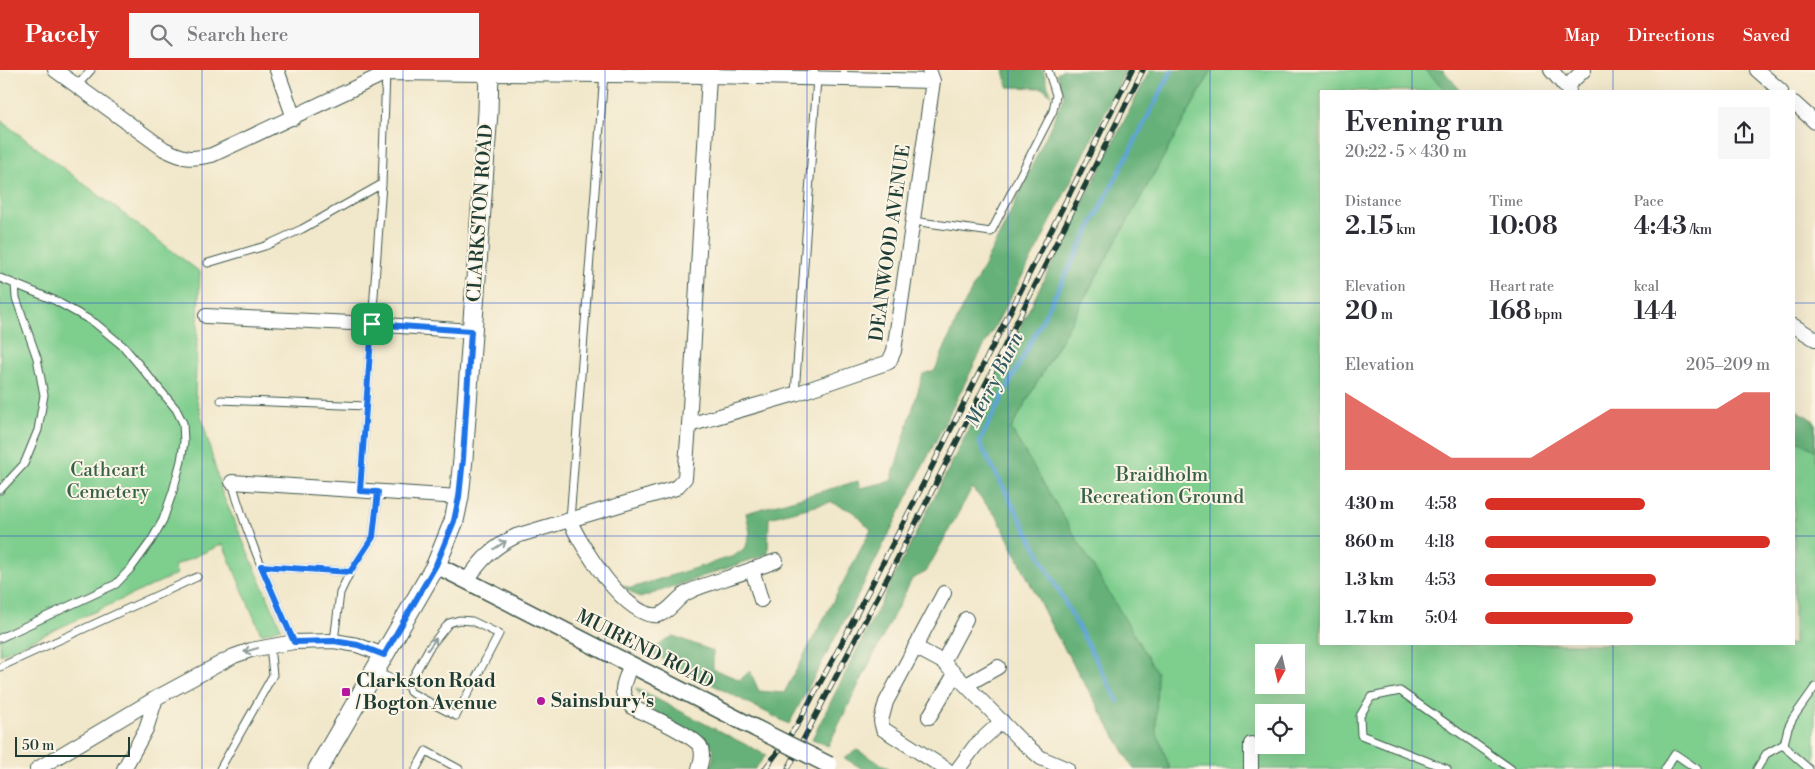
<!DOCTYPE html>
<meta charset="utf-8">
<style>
:root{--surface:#fff;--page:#f7f7f7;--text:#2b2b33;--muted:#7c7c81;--accent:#d93025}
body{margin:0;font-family:"Libre Bodoni",serif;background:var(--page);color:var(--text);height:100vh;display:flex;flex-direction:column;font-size:19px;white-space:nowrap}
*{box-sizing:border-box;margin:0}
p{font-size:16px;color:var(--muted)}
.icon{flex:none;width:28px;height:28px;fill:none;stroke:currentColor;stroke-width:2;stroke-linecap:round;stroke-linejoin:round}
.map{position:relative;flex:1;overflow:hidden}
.details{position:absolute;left:1320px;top:20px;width:475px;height:555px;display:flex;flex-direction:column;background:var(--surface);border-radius:0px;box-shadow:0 5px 20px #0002}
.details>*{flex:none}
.needle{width:32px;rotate:188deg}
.tools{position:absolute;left:1255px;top:574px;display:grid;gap:10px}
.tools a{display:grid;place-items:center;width:50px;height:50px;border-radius:0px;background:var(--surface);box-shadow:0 5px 20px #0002;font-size:25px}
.scale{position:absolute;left:15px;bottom:12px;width:115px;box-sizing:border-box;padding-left:5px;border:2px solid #1f3d34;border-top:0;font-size:14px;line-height:18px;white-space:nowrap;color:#1f3d34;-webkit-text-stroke:4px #fcf5e5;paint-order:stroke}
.pin{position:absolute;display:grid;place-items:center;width:42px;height:42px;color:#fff;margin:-21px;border-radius:10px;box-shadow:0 2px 8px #0006}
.round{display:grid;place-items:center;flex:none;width:52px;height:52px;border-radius:0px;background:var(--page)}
.summary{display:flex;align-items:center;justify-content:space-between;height:85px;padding:0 25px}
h1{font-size:28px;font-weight:600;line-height:38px}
.stats{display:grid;grid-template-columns:repeat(3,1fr);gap:8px;height:85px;padding:5px 25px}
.stats div{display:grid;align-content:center}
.stats b{font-size:25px;font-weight:600}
.stats small{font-size:14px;font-weight:400}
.stats p{font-size:14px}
.chart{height:140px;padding:10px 25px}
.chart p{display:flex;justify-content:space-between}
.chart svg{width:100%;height:90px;margin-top:5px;fill:var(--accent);opacity:.7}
ul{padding:0 25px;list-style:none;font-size:16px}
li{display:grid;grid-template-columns:80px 60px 1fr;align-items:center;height:38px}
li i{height:12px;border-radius:6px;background:var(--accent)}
header{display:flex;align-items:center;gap:30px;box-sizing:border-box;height:70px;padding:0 25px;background:var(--accent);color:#fff}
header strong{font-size:24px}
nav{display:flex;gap:28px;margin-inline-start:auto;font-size:18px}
.search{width:350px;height:45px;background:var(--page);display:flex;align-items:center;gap:12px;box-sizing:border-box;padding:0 18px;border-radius:0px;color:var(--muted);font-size:19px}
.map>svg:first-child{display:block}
.green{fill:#7ece8e;stroke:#4e8661;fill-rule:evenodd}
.forest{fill:#66b179;stroke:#427756}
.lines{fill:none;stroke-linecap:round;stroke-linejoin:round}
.stream{stroke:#5ea5d4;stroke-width:4.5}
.service-casing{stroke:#3e564a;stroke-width:9}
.minor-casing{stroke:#3e564a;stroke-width:16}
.tertiary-casing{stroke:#3e564a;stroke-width:19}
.secondary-casing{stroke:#3e564a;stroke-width:21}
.service{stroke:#fff;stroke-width:7}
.minor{stroke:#fff;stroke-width:14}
.tertiary{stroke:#fff;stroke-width:16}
.secondary{stroke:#fff;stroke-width:19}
.rail-casing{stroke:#1f3d34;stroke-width:5.5}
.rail{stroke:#fcf5e5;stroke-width:4;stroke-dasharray:11;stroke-linecap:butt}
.tertiary-bridge-casing{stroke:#3e564a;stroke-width:19;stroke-linecap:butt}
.tertiary-bridge{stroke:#fff;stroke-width:16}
.oneway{stroke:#8f9e9a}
.route-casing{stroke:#fff;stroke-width:10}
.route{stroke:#1a73e8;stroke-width:6}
.grid{fill:none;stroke:#1d4ed8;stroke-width:1;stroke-opacity:0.55}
.poi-dot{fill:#b5179e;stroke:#fcf5e5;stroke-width:2}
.labels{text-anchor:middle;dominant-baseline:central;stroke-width:4;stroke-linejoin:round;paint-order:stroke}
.street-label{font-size:19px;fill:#1f3d34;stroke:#fcf5e5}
.park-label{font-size:19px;fill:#37614a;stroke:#fcf5e5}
.poi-label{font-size:19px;font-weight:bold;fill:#1f3d34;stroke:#fcf5e5;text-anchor:start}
.water-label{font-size:20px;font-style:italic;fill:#325c64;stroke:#fcf5e5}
</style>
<header>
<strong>Pacely</strong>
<div class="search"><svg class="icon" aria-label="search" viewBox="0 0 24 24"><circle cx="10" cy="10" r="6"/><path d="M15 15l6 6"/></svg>Search here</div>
<nav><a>Map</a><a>Directions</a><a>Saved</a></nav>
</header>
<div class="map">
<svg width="1815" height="699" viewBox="0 0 1815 699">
<rect width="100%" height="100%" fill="#fcf5e5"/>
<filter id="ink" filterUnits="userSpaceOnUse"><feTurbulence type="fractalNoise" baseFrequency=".02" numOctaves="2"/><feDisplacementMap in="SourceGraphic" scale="10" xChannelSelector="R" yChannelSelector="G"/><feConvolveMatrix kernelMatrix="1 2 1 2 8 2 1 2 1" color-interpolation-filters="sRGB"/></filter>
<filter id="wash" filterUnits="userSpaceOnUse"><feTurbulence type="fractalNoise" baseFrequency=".0096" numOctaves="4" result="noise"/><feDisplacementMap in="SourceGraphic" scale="20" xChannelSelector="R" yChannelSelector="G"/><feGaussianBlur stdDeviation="1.12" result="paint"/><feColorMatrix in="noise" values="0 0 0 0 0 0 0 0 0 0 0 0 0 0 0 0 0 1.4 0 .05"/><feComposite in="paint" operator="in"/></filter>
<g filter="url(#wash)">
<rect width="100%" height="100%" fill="#f1e7ca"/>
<path class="green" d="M1212,0H1426L1446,21H1321V574H1794V338L1815,352V699H1134L1052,557L998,448L972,418L1011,359ZM1264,582H1296V615H1264ZM1264,642H1296V675H1264Z
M0,50L200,202L195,323L222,423L281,558L261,564L223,474L174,496L177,504L0,585Z"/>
<path class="forest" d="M1004,0H1043L1051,25L1043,18L1008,17Z
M1062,0H1126L1038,177L977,289L857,527L789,654L653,584L659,575L673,566L713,581V599L740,610L750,601L759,621L784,623L871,460L854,442L831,432L769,448L768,484L640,528L619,514L631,518L734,486L746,477L750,462L746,443L858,411L860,418L891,411L923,304L935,300L959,245L1005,154L1064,27L1057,3Z
M1150,0H1212L1011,359L1157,603L1156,660L1170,699H1134L1052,557L998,448L972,418L926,502L912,509L828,676L812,669Z
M1426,0H1443L1461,21H1446Z
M1794,338L1815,352V381L1794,368Z
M635,618L766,685L755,699H710L713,689L714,679L706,672L656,645Z
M857,680L890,699H863L844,688Z"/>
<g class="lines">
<path class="stream" d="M1118,631L979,372L1172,0"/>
</g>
</g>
<g filter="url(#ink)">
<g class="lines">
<g class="service-casing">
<path id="service" d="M76,17L91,0
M913,151L991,162L1053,41L1056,25L1048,0
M208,193L265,176L302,159L382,114
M0,208L54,230L95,253L124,277L176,339L183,353L184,372L181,391L173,421L163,450L151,471L132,497L116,514L0,568
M795,324L817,8L814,0
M221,330L366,336
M232,412C247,467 271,519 294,572
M0,420L24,394L38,360L44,325L37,288L16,228L15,214
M360,421L382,114L386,2
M570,450L604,3
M261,496L350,502
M334,571L340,523L350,502L373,467L378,422
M0,597L197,507
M374,601L408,616L410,622L456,646L499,564L472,551L459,550L449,553L429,578L408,616
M1784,674L1788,658L1793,648L1815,617
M220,699L273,605L270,576
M416,699L426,681L459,699
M1447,699L1361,665L1360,646L1371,627L1400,621L1511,699
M1665,699L1675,684L1697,699
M1757,699L1766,684L1784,674L1791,683L1809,699"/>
</g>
<g class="minor-casing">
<path id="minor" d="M55,0L164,79C184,89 190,90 212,85L386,3L709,6L933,11
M277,0L294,48
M1551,0L1569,21
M1757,0L1781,21
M1566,17L1584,0
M1794,33L1815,52
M206,246L372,254L471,261
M1794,256L1815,269
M689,355L795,324L889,292L894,281L933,11L929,0
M232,412L459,427
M570,451C581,476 626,549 658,545C668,543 677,529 685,524C696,517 709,514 721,510C739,504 757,498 776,491
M752,499L761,530
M467,510C482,489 492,478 516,466L676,418L685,408L689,355L709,6L707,0
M944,523L886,632L881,651L883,659L946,699
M915,577L943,592L1020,670L1041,688L1067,699
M943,592L966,549
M630,595C625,614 616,621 632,637C648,645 691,664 700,676C704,683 701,692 699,699
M966,615L998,597
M929,647L955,604
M1251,674V699
M37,699L156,628L234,586L251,580L294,572L334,571L357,575L384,585
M124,699L146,659L156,628
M958,699L975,676L1002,651"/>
</g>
<g class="tertiary-casing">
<path id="tertiary" d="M436,495L757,659"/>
</g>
<g class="secondary-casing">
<path id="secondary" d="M318,699L436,495L454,451L459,427L463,389L488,42L489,0"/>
</g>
<use href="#service" class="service"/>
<use href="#minor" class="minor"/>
<use href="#tertiary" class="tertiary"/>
<use href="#secondary" class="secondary"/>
<g class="rail-casing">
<path id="rail" d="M765,699L796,657L838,580L909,442L1132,0
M788,699L919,447L1143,0"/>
</g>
<use href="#rail" class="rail"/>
<g class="tertiary-bridge-casing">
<path id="tertiary-bridge" d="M757,659L829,695"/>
</g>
<use href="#tertiary-bridge" class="tertiary-bridge"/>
</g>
<defs><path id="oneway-shaft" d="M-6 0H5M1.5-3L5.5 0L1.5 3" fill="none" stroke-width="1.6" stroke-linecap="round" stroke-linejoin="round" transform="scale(1.25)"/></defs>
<g class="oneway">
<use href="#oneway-shaft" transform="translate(500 475) rotate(-33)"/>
<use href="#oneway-shaft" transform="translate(432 574) rotate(-54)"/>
<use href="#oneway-shaft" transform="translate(251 580) rotate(164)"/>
</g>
</g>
<g class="lines" filter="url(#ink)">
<g class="route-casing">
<path id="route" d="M372,254L471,261L463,389L459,427L454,451L436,495L384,585L358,575L334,571L294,572L261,496L350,502L373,467L378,422L360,421Z"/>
</g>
<use href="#route" class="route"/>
</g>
<path class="grid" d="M202,0V699M403,0V699M605,0V699M807,0V699M1008,0V699M1210,0V699M1412,0V21M1613,0V21M0,233H1321M1794,233H1815M0,466H1321M1794,466H1815M1412,574V699M1613,574V699"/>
<g class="poi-dot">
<rect x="341" y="617" width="10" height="10" rx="2.5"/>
<circle cx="541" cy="631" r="5"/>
</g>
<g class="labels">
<g class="street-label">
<text transform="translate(480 143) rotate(-86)">CLARKSTON ROAD</text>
<text transform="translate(890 173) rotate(-82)">DEANWOOD AVENUE</text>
<text transform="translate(645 579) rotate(27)">MUIREND ROAD</text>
</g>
<g class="park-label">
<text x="108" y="400">Cathcart<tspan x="108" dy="22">Cemetery</tspan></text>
<text x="1162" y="405">Braidholm<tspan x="1162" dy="22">Recreation Ground</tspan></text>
</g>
<g class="poi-label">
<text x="356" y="611">Clarkston Road<tspan x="356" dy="22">/ Bogton Avenue</tspan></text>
<text x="551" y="631">Sainsbury's</text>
</g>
<g class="water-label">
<text transform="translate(995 310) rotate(-63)">Merry Burn</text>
</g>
</g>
</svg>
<div class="tools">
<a><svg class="needle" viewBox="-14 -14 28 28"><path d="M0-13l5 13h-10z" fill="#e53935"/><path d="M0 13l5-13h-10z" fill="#7c7c81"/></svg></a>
<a><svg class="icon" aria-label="locate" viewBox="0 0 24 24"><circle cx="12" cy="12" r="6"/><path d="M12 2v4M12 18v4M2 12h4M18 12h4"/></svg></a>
</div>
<div class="scale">50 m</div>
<div class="pin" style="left:372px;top:254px;background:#1e9e55"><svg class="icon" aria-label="arrive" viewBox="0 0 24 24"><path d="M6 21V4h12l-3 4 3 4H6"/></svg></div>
<section class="details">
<div class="summary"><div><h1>Evening run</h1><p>20:22 · 5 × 430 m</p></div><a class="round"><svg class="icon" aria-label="share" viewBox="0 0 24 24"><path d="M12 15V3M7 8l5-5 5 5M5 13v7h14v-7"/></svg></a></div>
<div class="stats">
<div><p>Distance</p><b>2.15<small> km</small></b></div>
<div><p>Time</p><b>10:08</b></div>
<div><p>Pace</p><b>4:43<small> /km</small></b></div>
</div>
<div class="stats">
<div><p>Elevation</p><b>20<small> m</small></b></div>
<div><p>Heart rate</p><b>168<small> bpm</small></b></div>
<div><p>kcal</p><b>144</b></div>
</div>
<div class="chart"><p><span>Elevation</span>205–209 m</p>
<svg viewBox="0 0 160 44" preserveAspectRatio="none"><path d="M0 44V6L10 14L20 22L30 30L40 38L50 38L60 38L70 38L80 30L90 22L100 14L110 14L120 14L130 14L140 14L150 6L160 6V44z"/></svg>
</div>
<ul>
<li><b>430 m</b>4:58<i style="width:56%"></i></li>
<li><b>860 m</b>4:18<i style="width:100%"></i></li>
<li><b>1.3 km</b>4:53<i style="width:60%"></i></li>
<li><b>1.7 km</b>5:04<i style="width:52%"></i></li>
</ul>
</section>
</div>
